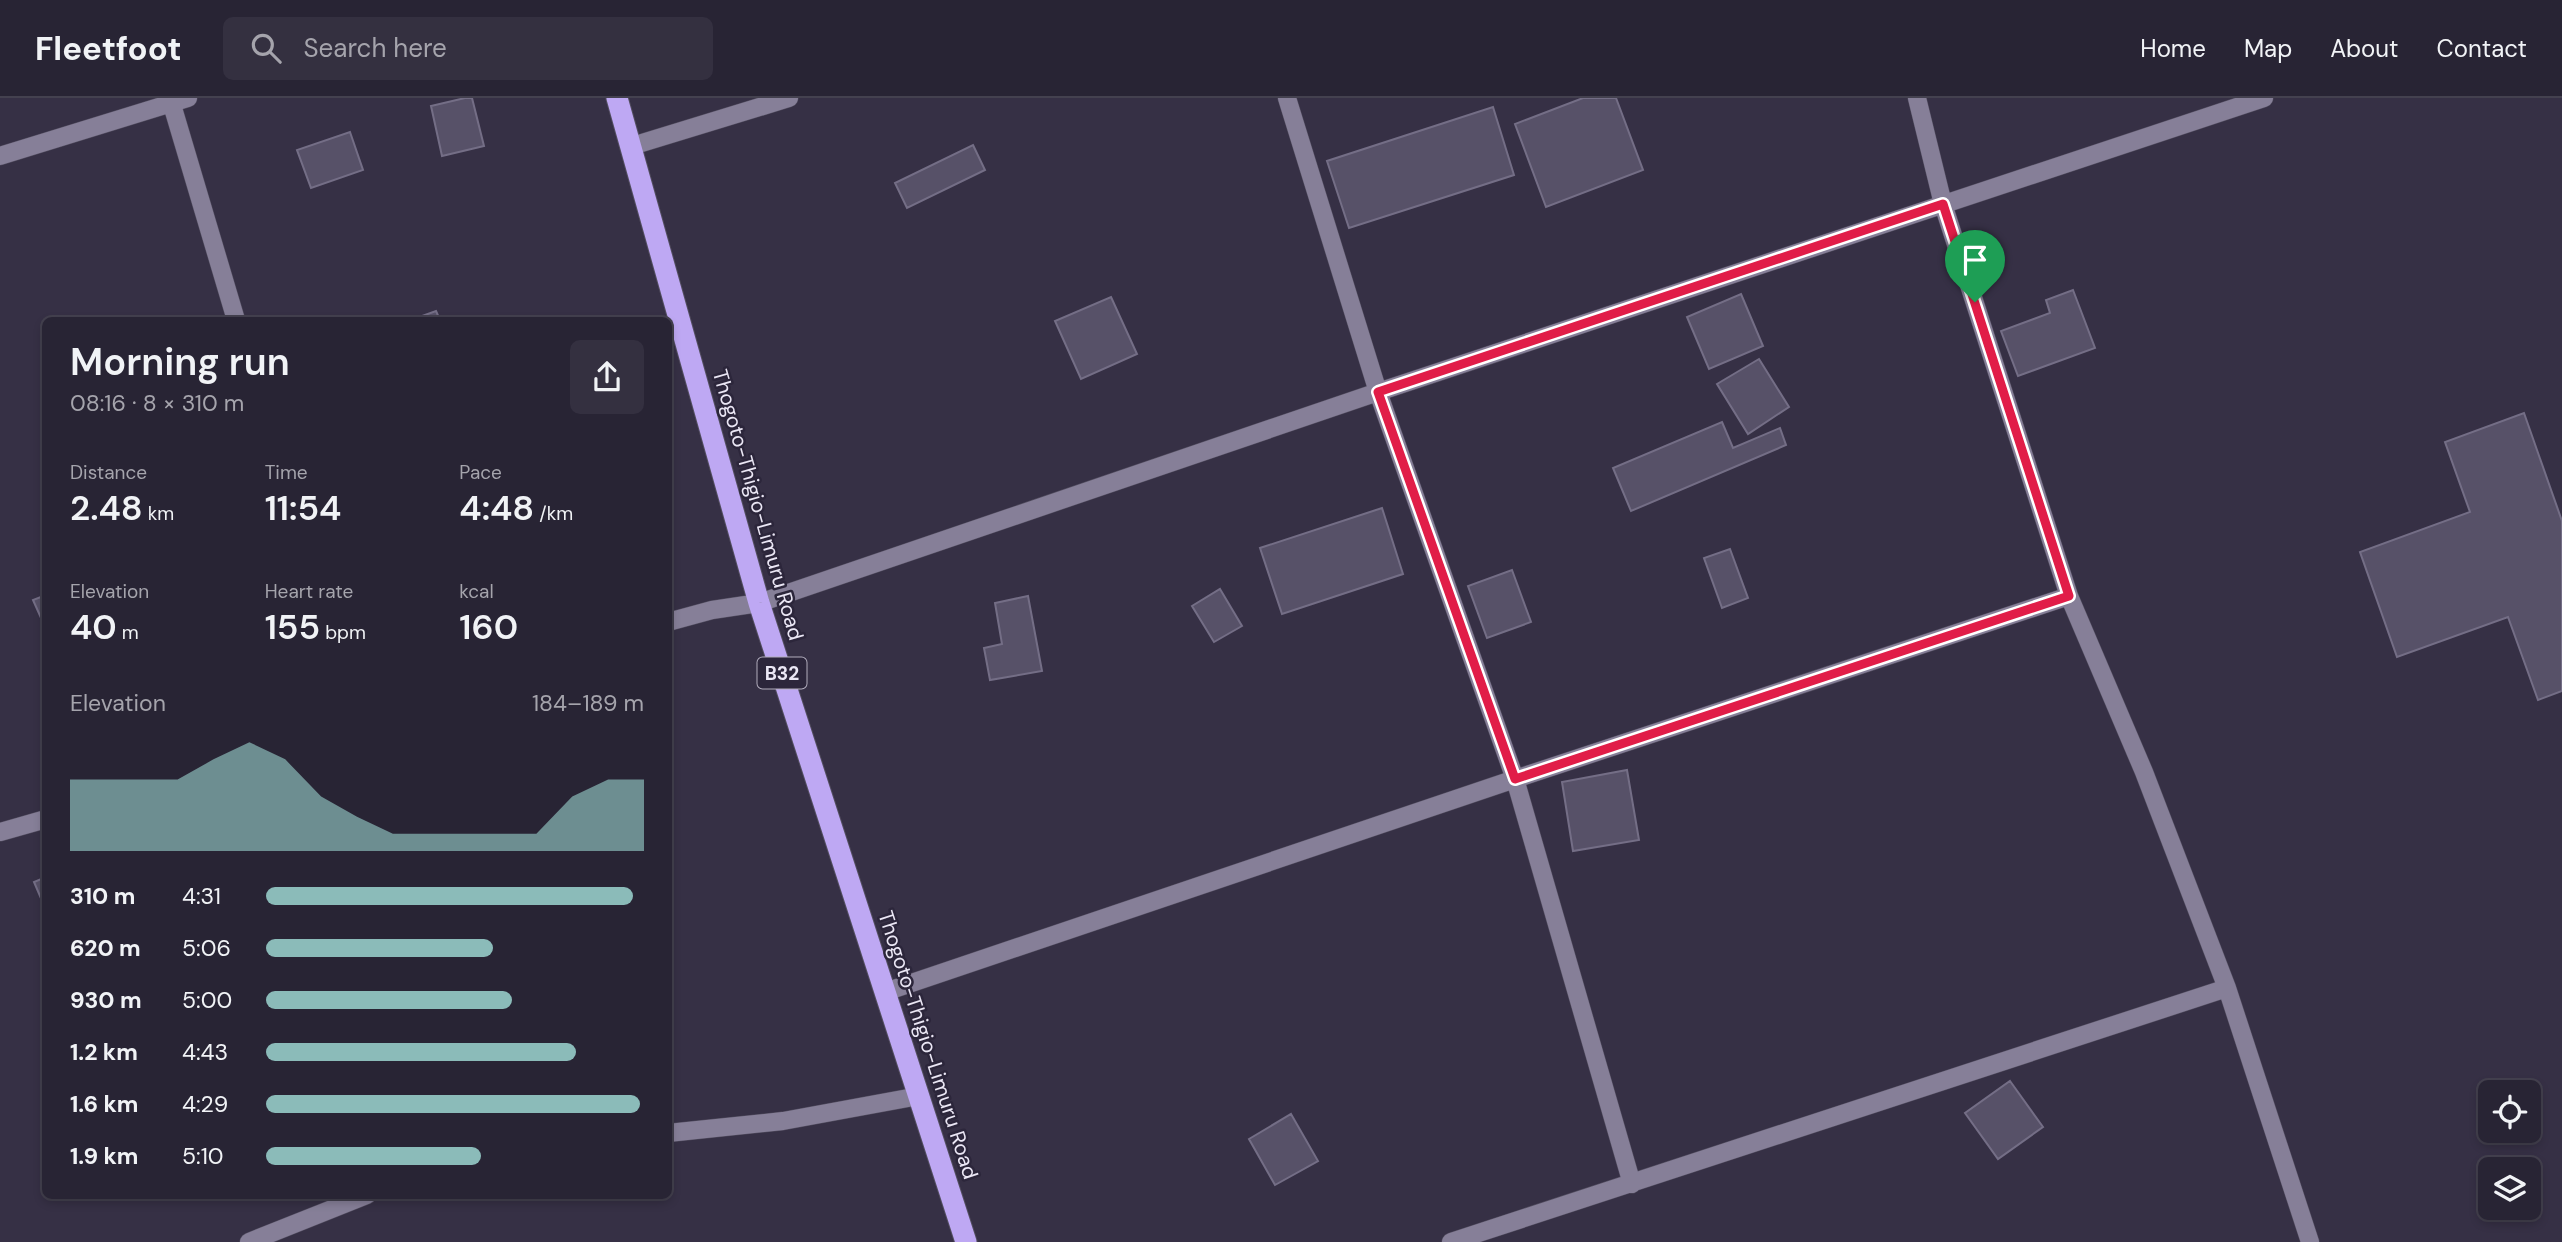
<!DOCTYPE html>
<meta charset="utf-8">
<style>
:root{--surface:#282434;--page:#343040;--text:#f1f3f6;--muted:#a5a4ac;--line:#44414f;--accent:#8bbbb9}
body{margin:0;font-family:"DM Sans",sans-serif;background:var(--page);color:var(--text);height:100vh;display:flex;flex-direction:column;font-size:26px;white-space:nowrap}
*{box-sizing:border-box;margin:0}
p{font-size:23px;color:var(--muted)}
.icon{flex:none;width:38px;height:38px;fill:none;stroke:currentColor;stroke-width:2;stroke-linecap:round;stroke-linejoin:round}
.map{position:relative;flex:1;overflow:hidden}
.panel{position:absolute;left:42px;top:219px;width:630px;height:882px;display:flex;flex-direction:column;background:var(--surface);border-radius:10px;box-shadow:0 4px 10px #0003,0 0 0 2px var(--line)}
.panel>*{flex:none}
.controls{position:absolute;left:2478px;top:982px;display:grid;gap:14px}
.controls a{display:grid;place-items:center;width:63px;height:63px;border-radius:10px;background:var(--surface);box-shadow:0 4px 10px #0003,0 0 0 2px var(--line);font-size:35px}
.pin{position:absolute;display:grid;place-items:center;width:60px;height:60px;color:#fff;margin:-72px -30px;border-radius:50% 50% 50% 0;rotate:-45deg;box-shadow:0 0 7px #0007}
.pin .icon{rotate:45deg}
.round{display:grid;place-items:center;flex:none;width:74px;height:74px;border-radius:10px;background:var(--page)}
.headline{display:flex;align-items:center;justify-content:space-between;height:119px;padding:0 28px}
h1{font-size:38px;font-weight:600;line-height:52px}
.stats{display:grid;grid-template-columns:repeat(3,1fr);gap:10px;height:119px;padding:7px 28px}
.stats div{display:grid;align-content:center}
.stats b{font-size:35px;font-weight:600}
.stats small{font-size:19px;font-weight:400}
.stats p{font-size:19px}
.chart{height:196px;padding:14px 28px}
.chart p{display:flex;justify-content:space-between}
.chart svg{width:100%;height:126px;margin-top:7px;fill:var(--accent);opacity:.7}
ul{padding:0 28px;list-style:none;font-size:23px}
li{display:grid;grid-template-columns:112px 84px 1fr;align-items:center;height:52px}
li i{height:18px;border-radius:9px;background:var(--accent)}
header{display:flex;align-items:center;gap:42px;box-sizing:border-box;height:98px;padding:0 35px;background:var(--surface);border-bottom:2px solid var(--line)}
header strong{font-size:33px}
nav{display:flex;gap:38px;margin-inline-start:auto;font-size:24px}
.search{width:490px;height:63px;background:var(--page);display:flex;align-items:center;gap:18px;box-sizing:border-box;padding:0 24px;border-radius:10px;color:var(--muted);font-size:26px}
.map>svg:first-child{display:block}
.building{fill:#575168;stroke:#746e86;stroke-width:2}
.lines{fill:none;stroke-linecap:round;stroke-linejoin:round}
.lane-casing{stroke:#534e60;stroke-width:19}
.street-casing{stroke:#534e60;stroke-width:19}
.highway-casing{stroke:#534e60;stroke-width:23}
.lane{stroke:#867f98;stroke-width:18}
.street{stroke:#867f98;stroke-width:18}
.highway{stroke:#bea8f3;stroke-width:21}
.route-casing{stroke:#fff;stroke-width:14}
.route{stroke:#e11d48;stroke-width:9}
.labels{text-anchor:middle;dominant-baseline:central;stroke-width:5;stroke-linejoin:round;paint-order:stroke}
.shield{fill:#2c263b;stroke:#b2adbd;stroke-width:2}
.shield-label{font-size:19px;font-weight:bold;fill:#ebe7f5}
.street-label{font-size:21px;fill:#ebe7f5;stroke:#2c263b}
</style>
<header>
<strong>Fleetfoot</strong>
<div class="search"><svg class="icon" aria-label="search" viewBox="0 0 24 24"><circle cx="10" cy="10" r="6"/><path d="M15 15l6 6"/></svg>Search here</div>
<nav><a>Home</a><a>Map</a><a>About</a><a>Contact</a></nav>
</header>
<div class="map">
<svg width="2562" height="1144" viewBox="0 0 2562 1144">
<rect width="100%" height="100%" fill="#363045"/>
<path class="building" d="M465,0H472L484,48L442,58L431,8Z
M1583,0H1616L1643,72L1546,109L1515,26Z
M1493,9L1514,77L1349,130L1327,63Z
M350,34L363,72L311,90L297,52Z
M973,47L985,72L907,110L895,85Z
M2073,192L2095,250L2018,278L2001,233L2050,215L2046,202Z
M1741,196L1763,248L1709,271L1687,219Z
M1111,199L1137,256L1081,281L1055,223Z
M436,213L440,222H411Z
M1759,261L1789,309L1748,336L1717,286Z
M2524,315L2562,423V593L2538,602L2508,519L2397,559L2360,454L2470,414L2445,344Z
M1722,324L1733,350L1780,330L1786,347L1631,413L1613,370Z
M1382,410L1403,476L1282,516L1260,450Z
M1730,451L1748,500L1722,510L1704,460Z
M1512,472L1531,524L1487,540L1468,488Z
M1220,491L1242,528L1214,544L1192,508Z
M46,497V531L33,502Z
M1028,498L1042,573L990,582L984,550L1002,546L995,505Z
M1627,672L1639,742L1573,753L1562,684Z
M46,779V812L34,784Z
M2010,983L2043,1029L1998,1061L1965,1015Z
M1291,1016L1318,1063L1275,1087L1249,1041Z"/>
<g class="lines">
<g class="lane-casing">
<path id="lane" d="M668,1035L783,1023L919,998
M249,1144L367,1097"/>
</g>
<g class="street-casing">
<path id="street" d="M170,0L236,222
M1287,0L1378,294L1515,681L1632,1086
M1917,0L1943,106L2069,498L2144,674L2227,890L2310,1144
M632,48L789,0
M0,58L188,0
M668,524L712,512L759,505L1378,294L2264,0
M0,734L46,721
M885,894L1515,681L2069,498
M1451,1144L2227,890"/>
</g>
<g class="highway-casing">
<path id="highway" d="M617,0L759,505L966,1144"/>
</g>
<use href="#lane" class="lane"/>
<use href="#street" class="street"/>
<use href="#highway" class="highway"/>
</g>
<g class="lines">
<g class="route-casing">
<path id="route" d="M1943,106L2069,498L1515,681L1378,294Z"/>
</g>
<use href="#route" class="route"/>
</g>
<g class="labels">
<rect class="shield" x="757.5" y="559.5" width="49" height="31" rx="5"/>
<g class="shield-label">
<text x="782" y="575">B32</text>
</g>
<g class="street-label">
<text transform="translate(758 407) rotate(74)">Thogoto-Thigio-Limuru Road</text>
<text transform="translate(928 947) rotate(72)">Thogoto-Thigio-Limuru Road</text>
</g>
</g>
</svg>
<div class="controls">
<a><svg class="icon" aria-label="locate" viewBox="0 0 24 24"><circle cx="12" cy="12" r="6"/><path d="M12 2v4M12 18v4M2 12h4M18 12h4"/></svg></a>
<a><svg class="icon" aria-label="layers" viewBox="0 0 24 24"><path d="M12 4l9 5-9 5-9-5zM3 14l9 5 9-5"/></svg></a>
</div>
<div class="pin" style="left:1975px;top:204px;background:#1e9e55"><svg class="icon" aria-label="arrive" viewBox="0 0 24 24"><path d="M6 21V4h12l-3 4 3 4H6"/></svg></div>
<section class="panel">
<div class="headline"><div><h1>Morning run</h1><p>08:16 · 8 × 310 m</p></div><a class="round"><svg class="icon" aria-label="share" viewBox="0 0 24 24"><path d="M12 15V3M7 8l5-5 5 5M5 13v7h14v-7"/></svg></a></div>
<div class="stats">
<div><p>Distance</p><b>2.48<small> km</small></b></div>
<div><p>Time</p><b>11:54</b></div>
<div><p>Pace</p><b>4:48<small> /km</small></b></div>
</div>
<div class="stats">
<div><p>Elevation</p><b>40<small> m</small></b></div>
<div><p>Heart rate</p><b>155<small> bpm</small></b></div>
<div><p>kcal</p><b>160</b></div>
</div>
<div class="chart"><p><span>Elevation</span>184–189 m</p>
<svg viewBox="0 0 160 44" preserveAspectRatio="none"><path d="M0 44V19L10 19L20 19L30 19L40 12L50 6L60 12L70 25L80 32L90 38L100 38L110 38L120 38L130 38L140 25L150 19L160 19V44z"/></svg>
</div>
<ul>
<li><b>310 m</b>4:31<i style="width:97%"></i></li>
<li><b>620 m</b>5:06<i style="width:60%"></i></li>
<li><b>930 m</b>5:00<i style="width:65%"></i></li>
<li><b>1.2 km</b>4:43<i style="width:82%"></i></li>
<li><b>1.6 km</b>4:29<i style="width:99%"></i></li>
<li><b>1.9 km</b>5:10<i style="width:57%"></i></li>
</ul>
</section>
</div>
